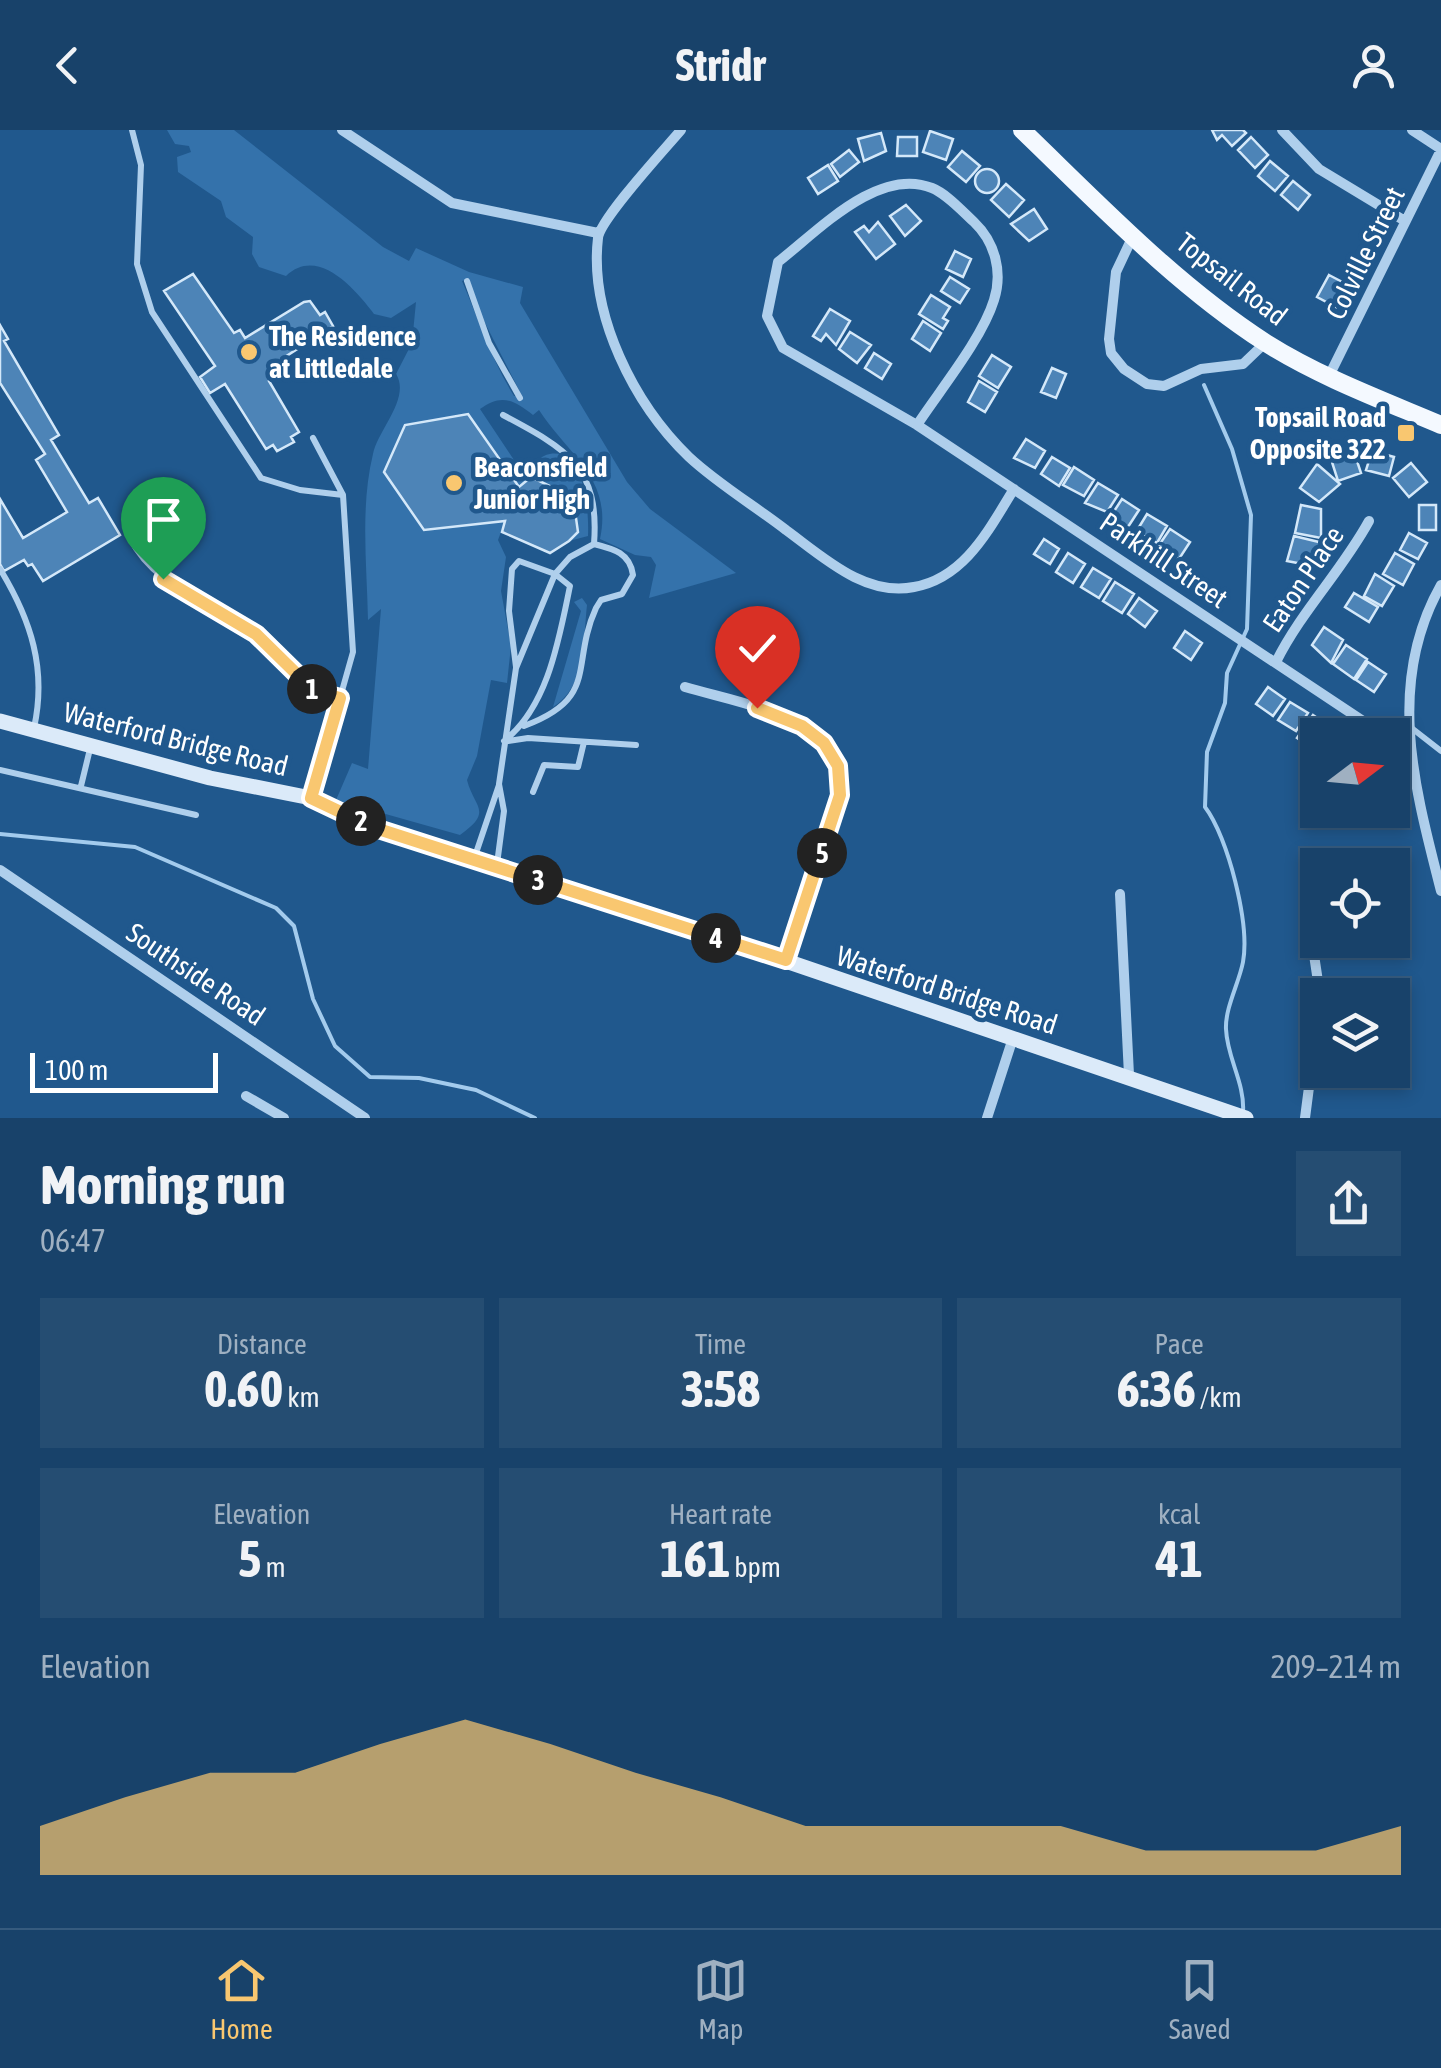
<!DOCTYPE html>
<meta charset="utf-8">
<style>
:root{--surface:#18426a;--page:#254d72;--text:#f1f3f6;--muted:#9fb0c1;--line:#365b7e;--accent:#f9c770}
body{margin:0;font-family:"Asap Condensed",sans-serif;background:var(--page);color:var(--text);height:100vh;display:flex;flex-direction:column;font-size:38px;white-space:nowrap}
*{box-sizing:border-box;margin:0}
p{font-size:32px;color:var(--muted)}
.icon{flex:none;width:55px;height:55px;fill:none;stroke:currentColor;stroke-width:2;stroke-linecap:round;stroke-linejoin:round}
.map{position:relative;height:988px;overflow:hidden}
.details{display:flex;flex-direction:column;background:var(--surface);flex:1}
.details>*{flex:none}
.needle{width:65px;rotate:74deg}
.controls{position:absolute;left:1300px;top:588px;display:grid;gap:20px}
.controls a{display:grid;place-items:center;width:110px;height:110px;border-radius:0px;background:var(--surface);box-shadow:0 5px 15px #0003,0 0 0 2px var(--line);font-size:50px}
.scale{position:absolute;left:30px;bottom:25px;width:188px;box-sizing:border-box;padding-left:10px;border:5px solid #fff;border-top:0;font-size:28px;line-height:35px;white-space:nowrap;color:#fff;-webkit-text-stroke:8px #20588d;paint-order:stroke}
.pin{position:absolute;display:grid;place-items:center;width:85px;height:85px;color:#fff;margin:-102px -42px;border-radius:50% 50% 50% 0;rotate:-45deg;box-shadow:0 0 10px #0007}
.pin .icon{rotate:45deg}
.km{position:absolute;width:50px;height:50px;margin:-25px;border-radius:50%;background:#222;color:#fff;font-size:28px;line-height:50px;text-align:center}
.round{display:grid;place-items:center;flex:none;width:105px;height:105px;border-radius:0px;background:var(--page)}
.summary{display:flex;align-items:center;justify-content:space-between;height:170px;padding:0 40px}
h1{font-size:55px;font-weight:700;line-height:75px}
.metrics{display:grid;grid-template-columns:repeat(3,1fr);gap:15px;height:170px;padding:10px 40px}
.metrics div{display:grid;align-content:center;border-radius:0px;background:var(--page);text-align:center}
.metrics b{font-size:50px;font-weight:700}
.metrics small{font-size:28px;font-weight:400}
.metrics p{font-size:28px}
.chart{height:280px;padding:20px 40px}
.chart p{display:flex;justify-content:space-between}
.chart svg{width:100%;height:180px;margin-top:10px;fill:var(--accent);opacity:.7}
header{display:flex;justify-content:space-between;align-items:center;height:130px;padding:0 40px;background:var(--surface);font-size:45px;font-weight:700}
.menu{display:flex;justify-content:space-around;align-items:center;height:140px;border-top:2px solid var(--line);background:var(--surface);font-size:28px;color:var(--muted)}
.menu a{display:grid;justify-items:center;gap:5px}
.menu .on{color:var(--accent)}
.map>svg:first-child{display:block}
.green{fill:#3472ab;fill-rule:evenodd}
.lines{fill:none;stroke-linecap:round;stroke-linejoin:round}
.stream{stroke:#a3cbed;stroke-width:4}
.building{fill:#4d84b7;stroke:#d4e8f9;stroke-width:2.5}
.lane{stroke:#afcfec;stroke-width:6}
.street{stroke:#afcfec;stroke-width:10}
.secondary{stroke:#dbeaf9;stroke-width:15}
.primary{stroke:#f4f9ff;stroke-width:18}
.route-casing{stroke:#fff;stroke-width:20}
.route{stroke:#f9c770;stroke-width:12}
.poi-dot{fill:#f9c770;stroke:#20588d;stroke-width:4}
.labels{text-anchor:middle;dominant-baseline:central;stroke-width:9;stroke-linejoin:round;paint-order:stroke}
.street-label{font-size:28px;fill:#fff;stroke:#20588d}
.poi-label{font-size:28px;font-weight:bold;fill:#fff;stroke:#20588d;text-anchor:start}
</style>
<header><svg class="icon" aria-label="back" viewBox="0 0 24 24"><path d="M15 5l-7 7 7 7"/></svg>Stridr<svg class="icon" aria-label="person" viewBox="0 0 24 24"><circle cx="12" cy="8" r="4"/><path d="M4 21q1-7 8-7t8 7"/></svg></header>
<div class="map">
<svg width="1441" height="988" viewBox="0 0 1441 988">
<rect width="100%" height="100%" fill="#20588d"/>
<path class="green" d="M167,0H234L383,117L409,131L416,118L469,142L523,157L520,173L627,352L650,379L736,443L649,468L656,435L651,427L635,425L600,409C613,348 568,325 539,280L533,285C514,270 501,263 480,279L522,342C530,337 541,325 550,324C586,318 589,385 588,406L569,411L578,401L573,367L531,347L519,357L468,284L405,295L384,342L424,399L505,391L498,410L506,427L501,461L511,516L507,553L491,550L477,626L467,650C474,678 494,681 460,705L336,670L352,633L368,639L381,479L368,490C367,436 360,377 373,324C378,300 411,268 396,244L412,213L416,172L391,188L374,184C354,158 318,116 286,146L259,137L252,124L253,107L226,87L221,71L178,42L177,27L191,22L189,16L175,14ZM469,149L482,187L522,266H514C491,229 479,190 462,151Z
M582,468L587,475C583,511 586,557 553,577L581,481L574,472Z"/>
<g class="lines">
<path class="stream" d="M1204,255L1232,319L1251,385L1247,499L1227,543L1225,573L1207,622L1205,677C1228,707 1250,794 1243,832C1239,853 1225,878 1226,899C1227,928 1245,953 1243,982
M0,704L135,717L276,778L294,796L313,869L335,916L370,947L419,948L476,960L535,988"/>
</g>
<path class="building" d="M1212,0H1243L1246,3L1232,16L1222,5L1217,10Z
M930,1L953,9L946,30L923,22Z
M881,3L886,21L864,31L858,9Z
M898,7H917V26H897Z
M1251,7L1268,25L1255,38L1238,20Z
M849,20L859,32L840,47L831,34Z
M962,21L980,36L966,52L948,37Z
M1270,31L1288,46L1275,61L1258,46Z
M828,35L838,51L818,64L808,48Z
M975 51a12 12 0 1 1 24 0a12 12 0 1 1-24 0Z
M1293,51L1310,65L1298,80L1281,65Z
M1006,54L1024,70L1009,87L991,70Z
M906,75L921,91L905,106L890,86Z
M1034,79L1047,99L1029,111L1011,94Z
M878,92L895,114L876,129L855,102L864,96L869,102Z
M955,121L971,129L963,147L946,139Z
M193,144L234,203L240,200L245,208L304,172L310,171L320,185L325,182L333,196L271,236L276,246L269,251L299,302L291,307L294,312L277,321L273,315L266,319L225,254L210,263L200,247L215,236L164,161Z
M1329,145L1348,155L1336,177L1317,167Z
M950,147L969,159L960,173L941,161Z
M931,165L950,177L943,188L948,191L943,199L919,184Z
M830,179L850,191L836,215L826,204L821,211L813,206Z
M923,191L941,203L930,221L912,209Z
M0,195L8,209L4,211L59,305L51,310L89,373L98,368L120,405L43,451L32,434L28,436L24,430L4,441L0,434V369L23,408L67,382L36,330L45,324L0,253Z
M850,202L871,215L857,233L839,219Z
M874,223L891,234L882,249L865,238Z
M992,225L1011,237L998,258L979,246Z
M1052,238L1066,244L1056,268L1041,262Z
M979,251L997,262L985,282L968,272Z
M468,284L519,357L531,347L573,367L578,402L569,411L550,423L502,402L505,391L424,400L384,342L405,295Z
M1026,309L1045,321L1035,338L1014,328Z
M1372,321L1394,327L1389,346L1366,340Z
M1354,322L1361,343L1338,351L1331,329Z
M1052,327L1070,338L1059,356L1041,344Z
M1411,333L1427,352L1409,367L1393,348Z
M1317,334L1340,354L1319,372L1300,358Z
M1074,337L1094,350L1084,366L1063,355Z
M1098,353L1118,365L1107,382L1085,373Z
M1122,369L1139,380L1126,400L1109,389Z
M1301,375L1321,379V408L1295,403Z
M1419,375H1436V400H1419Z
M1147,384L1167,396L1157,413L1136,402Z
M1170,399L1190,412L1179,429L1157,418Z
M1409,403L1427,413L1418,429L1400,420Z
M1294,406L1323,413L1319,428L1313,426V436L1287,431Z
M1044,409L1059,419L1050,434L1034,424Z
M1068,423L1085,434L1073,453L1056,442Z
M1395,423L1414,434L1403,455L1383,444Z
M1093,438L1111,449L1099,468L1081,457Z
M1375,444L1394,456L1382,476L1364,466Z
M1115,452L1134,464L1122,483L1103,471Z
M1354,463L1378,477L1369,492L1345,477Z
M1139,468L1157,481L1145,497L1128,484Z
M1324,497L1343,510L1331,533L1312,515Z
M1185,501L1202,513L1191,530L1174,518Z
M1346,515L1367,529L1354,549L1333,534Z
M1368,532L1386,544L1374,562L1356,550Z
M1268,557L1285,569L1273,586L1256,574Z
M1290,572L1308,583L1296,601L1278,590Z
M1313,585L1323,592L1320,598L1328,605H1318L1317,622L1297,608Z"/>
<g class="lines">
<path class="lane" d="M132,0L141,35L137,134L152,182L261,348L300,360L343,365
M467,151L489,213L520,268
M503,285C567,319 600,337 594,414
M313,308L343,365L353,522L340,568
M130,408C155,459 213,471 256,504C291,529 293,555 340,568L311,667
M0,439C31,490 47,539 34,598
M516,537L509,481L512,439L519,431L555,444L570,427L594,414C614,419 630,423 633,445L622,464L601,470L596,478C570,535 600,568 524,596
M1409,596L1441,621
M508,611L528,608L636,615
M0,640L196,685
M81,656L90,619
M533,662L544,635L578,637L584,612
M474,729L499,655
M497,734L504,681L499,654L516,538L555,444L570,456C559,509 548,577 504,611"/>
<path class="street" d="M342,0L452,73L598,103
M681,0C665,19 600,89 598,108C589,185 634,274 689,327C718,354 755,376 786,400C823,427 865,467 914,457C965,448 989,399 1014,359
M1282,0L1319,39L1405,91
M1412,0L1441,19
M1133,106L1116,142L1109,209L1111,223L1124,239L1147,254L1164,256L1201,239L1243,234L1266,212
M1329,246L1441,20
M917,295C940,260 982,209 994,170C1003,142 995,112 974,92C962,81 947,64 932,58C878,36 817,102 778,132L767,186L783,218L917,295L1384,605
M1441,455C1385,554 1415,659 1441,761
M1276,532C1302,480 1341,442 1369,391
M685,557C729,570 787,579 822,611C866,652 803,781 786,831
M1392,611L1408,621
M0,740L365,988
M1120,764L1129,945
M1310,798L1320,865
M246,966L284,988
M987,988L1013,908
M1305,988L1318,888"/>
<path class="secondary" d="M0,591L210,648L311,668L372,697L786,831L1246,988"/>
<path class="primary" d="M1022,0C1099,74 1176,155 1266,213C1320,247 1382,270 1441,295"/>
</g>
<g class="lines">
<g class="route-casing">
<path id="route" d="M163,449L256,504L314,561L340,568L311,668L372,697L786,830L840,665L838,636L824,613L802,596L757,578"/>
</g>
<use href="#route" class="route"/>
</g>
<g class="poi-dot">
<circle cx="249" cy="222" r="10"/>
<rect x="1396" y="293" width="20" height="20" rx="5"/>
<circle cx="454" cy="353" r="10"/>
</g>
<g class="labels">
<g class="street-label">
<text transform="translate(1365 123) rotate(-64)">Colville Street</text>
<text transform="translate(1232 149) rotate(38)">Topsail Road</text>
<text transform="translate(1164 430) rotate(34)">Parkhill Street</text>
<text transform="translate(1303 449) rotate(-56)">Eaton Place</text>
<text transform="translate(176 609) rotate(14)">Waterford Bridge Road</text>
<text transform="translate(196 844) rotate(34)">Southside Road</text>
<text transform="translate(947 860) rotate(18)">Waterford Bridge Road</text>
</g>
<g class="poi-label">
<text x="269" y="206">The Residence<tspan x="269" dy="32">at Littledale</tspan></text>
<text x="1386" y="287" text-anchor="end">Topsail Road<tspan x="1386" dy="32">Opposite 322</tspan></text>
<text x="474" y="337">Beaconsfield<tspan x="474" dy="32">Junior High</tspan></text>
</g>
</g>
</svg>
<div class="controls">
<a><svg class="needle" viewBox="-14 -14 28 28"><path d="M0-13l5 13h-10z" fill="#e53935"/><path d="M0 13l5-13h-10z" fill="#9fb0c1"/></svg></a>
<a><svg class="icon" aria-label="locate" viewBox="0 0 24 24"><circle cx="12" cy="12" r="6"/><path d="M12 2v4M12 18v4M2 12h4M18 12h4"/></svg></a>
<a><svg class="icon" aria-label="layers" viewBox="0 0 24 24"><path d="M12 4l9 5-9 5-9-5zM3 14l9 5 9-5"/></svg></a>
</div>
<div class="scale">100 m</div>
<div class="pin" style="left:163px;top:449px;background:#1e9e55"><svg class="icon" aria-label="arrive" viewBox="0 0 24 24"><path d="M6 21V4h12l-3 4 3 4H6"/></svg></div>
<div class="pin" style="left:757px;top:578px;background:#d93025"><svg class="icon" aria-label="check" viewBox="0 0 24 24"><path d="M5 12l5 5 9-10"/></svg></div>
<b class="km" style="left:312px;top:559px">1</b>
<b class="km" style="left:361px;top:691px">2</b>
<b class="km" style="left:538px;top:750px">3</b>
<b class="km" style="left:716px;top:808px">4</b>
<b class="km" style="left:822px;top:723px">5</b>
</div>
<section class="details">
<div class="summary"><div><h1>Morning run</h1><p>06:47</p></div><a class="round"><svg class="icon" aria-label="share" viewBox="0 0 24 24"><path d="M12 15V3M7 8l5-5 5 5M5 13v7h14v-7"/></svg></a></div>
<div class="metrics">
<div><p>Distance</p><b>0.60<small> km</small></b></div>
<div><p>Time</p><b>3:58</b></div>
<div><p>Pace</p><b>6:36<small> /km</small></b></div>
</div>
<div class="metrics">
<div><p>Elevation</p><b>5<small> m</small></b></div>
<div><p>Heart rate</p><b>161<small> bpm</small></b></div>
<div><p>kcal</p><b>41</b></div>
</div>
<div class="chart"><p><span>Elevation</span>209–214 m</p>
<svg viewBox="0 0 160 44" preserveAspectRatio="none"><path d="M0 44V32L10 25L20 19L30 19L40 12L50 6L60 12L70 19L80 25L90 32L100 32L110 32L120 32L130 38L140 38L150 38L160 32V44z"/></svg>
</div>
</section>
<nav class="menu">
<a class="on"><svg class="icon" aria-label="home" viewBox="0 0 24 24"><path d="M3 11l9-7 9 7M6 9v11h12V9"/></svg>Home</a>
<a><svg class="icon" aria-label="map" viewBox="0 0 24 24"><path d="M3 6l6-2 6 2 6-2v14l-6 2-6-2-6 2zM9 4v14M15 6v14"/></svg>Map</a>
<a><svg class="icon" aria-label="saved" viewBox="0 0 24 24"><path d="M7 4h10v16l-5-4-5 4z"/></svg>Saved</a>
</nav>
